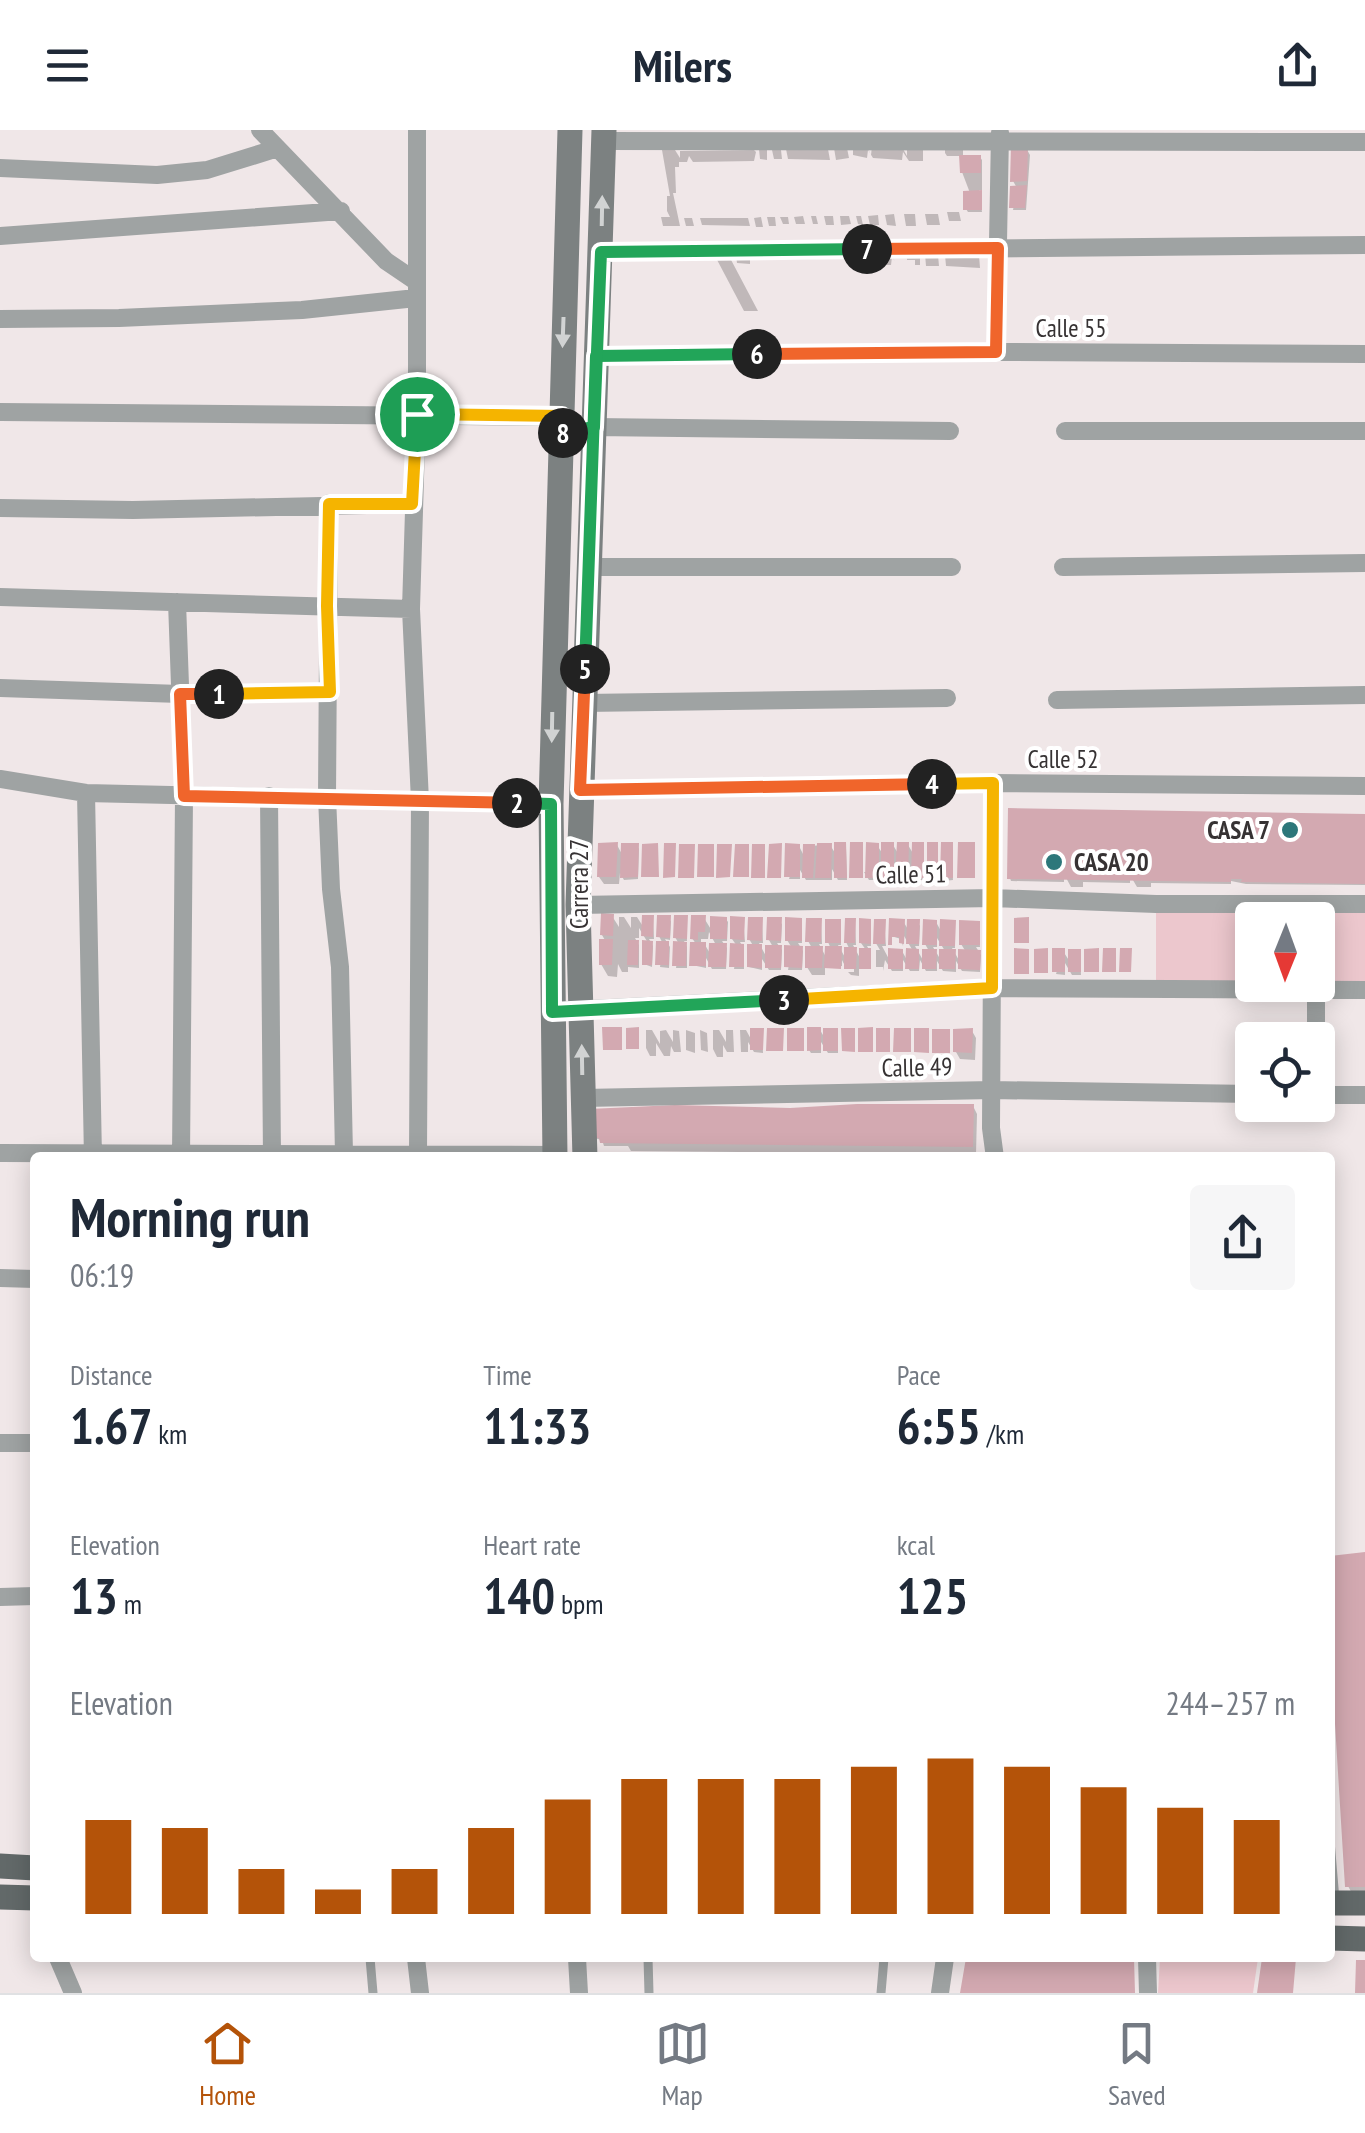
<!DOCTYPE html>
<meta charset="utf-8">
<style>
:root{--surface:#fff;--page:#f6f6f7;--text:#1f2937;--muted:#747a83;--line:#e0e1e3;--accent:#b45309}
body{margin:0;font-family:"PT Sans Narrow",sans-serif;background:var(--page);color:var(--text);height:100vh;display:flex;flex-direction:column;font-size:38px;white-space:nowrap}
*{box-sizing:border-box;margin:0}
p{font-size:32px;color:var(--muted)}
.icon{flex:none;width:55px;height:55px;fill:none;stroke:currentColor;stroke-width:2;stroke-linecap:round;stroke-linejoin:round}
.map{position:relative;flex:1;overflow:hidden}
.sheet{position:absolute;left:30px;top:1022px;width:1305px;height:810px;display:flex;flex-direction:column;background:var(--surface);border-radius:10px;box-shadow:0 5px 25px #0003}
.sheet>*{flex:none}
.needle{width:65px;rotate:181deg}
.fabs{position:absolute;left:1235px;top:772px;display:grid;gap:20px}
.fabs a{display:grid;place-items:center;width:100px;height:100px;border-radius:10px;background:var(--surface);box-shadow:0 5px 25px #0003;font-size:50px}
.pin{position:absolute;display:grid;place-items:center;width:85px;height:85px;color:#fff;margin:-42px;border:5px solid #fff;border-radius:50%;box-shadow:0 2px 10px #0007}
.km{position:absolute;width:50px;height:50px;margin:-25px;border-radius:50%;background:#222;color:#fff;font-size:28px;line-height:50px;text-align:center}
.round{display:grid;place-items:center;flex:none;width:105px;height:105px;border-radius:10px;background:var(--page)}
.headline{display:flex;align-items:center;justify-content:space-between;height:170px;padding:0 40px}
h1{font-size:55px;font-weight:700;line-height:75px}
.figures{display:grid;grid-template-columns:repeat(3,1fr);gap:15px;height:170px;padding:10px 40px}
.figures div{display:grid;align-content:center}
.figures b{font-size:50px;font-weight:700}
.figures small{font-size:28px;font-weight:400}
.figures p{font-size:28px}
.chart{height:280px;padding:20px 40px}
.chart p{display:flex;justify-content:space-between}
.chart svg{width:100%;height:180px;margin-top:10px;stroke:var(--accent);stroke-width:6}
header{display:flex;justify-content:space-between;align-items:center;height:130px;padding:0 40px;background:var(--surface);font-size:45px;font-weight:700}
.dock{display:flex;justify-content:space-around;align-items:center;height:140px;border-top:2px solid var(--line);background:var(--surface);font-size:28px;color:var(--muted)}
.dock a{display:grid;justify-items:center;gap:5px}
.dock .selected{color:var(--accent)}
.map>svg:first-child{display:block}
.green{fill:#ecc7cd;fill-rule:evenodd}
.shadow{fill:#0003;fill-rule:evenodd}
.building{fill:#d3a9b1}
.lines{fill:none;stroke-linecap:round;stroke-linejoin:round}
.lane{stroke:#9fa3a3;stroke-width:9}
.street{stroke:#9fa3a3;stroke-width:18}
.secondary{stroke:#7c8181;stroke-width:25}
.primary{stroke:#626969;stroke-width:25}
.oneway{fill:#d1d3d3}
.split-1-casing{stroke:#fff;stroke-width:20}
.split-2-casing{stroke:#fff;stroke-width:20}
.split-3-casing{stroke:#fff;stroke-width:20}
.split-4-casing{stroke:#fff;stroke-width:20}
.split-5-casing{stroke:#fff;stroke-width:20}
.split-6-casing{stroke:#fff;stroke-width:20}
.split-7-casing{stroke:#fff;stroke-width:20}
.split-8-casing{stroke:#fff;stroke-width:20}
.split-9-casing{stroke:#fff;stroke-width:20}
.split-1{stroke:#f5b400;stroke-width:12}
.split-2{stroke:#f0652b;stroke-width:12}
.split-3{stroke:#22a559;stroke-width:12}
.split-4{stroke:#f5b400;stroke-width:12}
.split-5{stroke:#f0652b;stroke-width:12}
.split-6{stroke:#22a559;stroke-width:12}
.split-7{stroke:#f0652b;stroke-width:12}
.split-8{stroke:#22a559;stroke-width:12}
.split-9{stroke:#f5b400;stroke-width:12}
.poi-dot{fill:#2d777a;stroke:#fff;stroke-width:4}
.labels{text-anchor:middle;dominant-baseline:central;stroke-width:8;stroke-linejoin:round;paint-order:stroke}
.street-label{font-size:25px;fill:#363233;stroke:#fff}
.poi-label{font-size:25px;font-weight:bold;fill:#363233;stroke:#fff;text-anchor:end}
</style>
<header><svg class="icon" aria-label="menu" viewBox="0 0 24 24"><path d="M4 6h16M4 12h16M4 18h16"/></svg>Milers<svg class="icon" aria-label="share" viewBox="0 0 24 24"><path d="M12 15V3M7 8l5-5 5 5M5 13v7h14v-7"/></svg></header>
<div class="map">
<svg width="1365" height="1863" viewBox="0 0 1365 1863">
<rect width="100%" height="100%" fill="#f0e7e8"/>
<path class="green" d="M1365,770V859L1156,858V774ZM1252,790H1318V855H1252Z
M1160,1828H1258L1253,1863H1158Z"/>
<path class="shadow" d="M872,16L902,17L907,26V16L923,19V31H909L903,22L902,30L873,28L868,20L867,28L853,25V17H867L871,25Z
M963,16V27H980L982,30V60H979L982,82H968L966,79L970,63L962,42V26H947L945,23V19Z
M834,18H847L849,28L836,30Z
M1026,18L1030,25L1026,80H1013L1017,58L1013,51Z
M759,19L767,20V30L760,29Z
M786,19H828L830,30L788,29Z
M662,20H675L680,28V21L754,20L756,22L754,31L693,32L689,26L687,32H679V37H675L676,63H673L680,96H663L661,87H670L667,81V66H670Z
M772,20H781L782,29H774Z
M947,82H959L961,91H949Z
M894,84L896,96L887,95L885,85Z
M904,84H915L916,96H906Z
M925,84H938L940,95H927Z
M878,85L879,95H870L868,86Z
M803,86L805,94H796L794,87Z
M811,86H816L818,94H813Z
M824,86H833L834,95H826Z
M840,86H849L851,94L841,95Z
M856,86H861L863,95L858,94Z
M761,87L763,97H756L754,88Z
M767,87H775L776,96H769Z
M780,87H788L789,94H783Z
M684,88H692L694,96H686Z
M700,88H748L750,96L702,95Z
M867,122H878L883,131L884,122L890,123L895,131L892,127L891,135H885L879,125L878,134H869Z
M907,123L920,127V135H915V130H907Z
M925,124L938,125L939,136H926Z
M736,125L750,128V134L737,133Z
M945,125H979L980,138L946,136Z
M715,126H729L758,181H744Z
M1365,686V755L1246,754L1231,751V754L1151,753V757H1137L1130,745V753L1083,752V757H1071L1064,744V752L1011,751L1010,748Z
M923,714L924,750H915L909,740L908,751L885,750L879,739V750H869L864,742H868L877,715L884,726L893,715L899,725L908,715L914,725Z
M951,714L953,750L944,751L938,740V750H931L937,715L938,734H943Z
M617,715L623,726L639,718L638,749L624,750L620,743L619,754H604L599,747Z
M830,715L837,726L845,715L846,718L847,750H838L832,739V750H806L800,740V749H789L799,716L805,728V716Z
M612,786L619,797V787H624L631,798V787H637L644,798L653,787L654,809H649L653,816L652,837L644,834L648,813L639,798V808H635L639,815V838L628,837V842H622L618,834L617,847L608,846L601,834L606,812L602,805Z
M686,788L687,811H684L687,817V838H676L679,814L675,807Z
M704,788L712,801L726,789L728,792L727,811H722L727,818L726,839H712L706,828V838L692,835L696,814L692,808ZM709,802L716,815L711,825L705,815H701V809H708Z
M743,789L745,812H740L744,819V839H734L737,816L732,809Z
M671,790L670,810L665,809L670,817L669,838L660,837L663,814L659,806Z
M762,790L763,813H759L767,828L773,817L769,810L782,793L781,813H777L782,820L781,840H769L762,829V840L749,837L754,817L749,809Z
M801,790L802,813H798L803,821L802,840H788L792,818L787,810Z
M821,791L822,814H819L827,829L831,819L828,812L840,791L841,815H838L846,829L850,820L846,812L855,791L856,815H853L861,830L866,820L861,813L870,791L871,816H867L871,823V836H859V846L851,845L848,842H854V837L845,836L842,830V836H825V845H812L805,834L812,818L808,811Z
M884,791L886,816H882L890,831L902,821L908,832L913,821L904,806L903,816L901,809L891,806L903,791L909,801L920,795L919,816H915L924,832L929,821L925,814L936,792L942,803L954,792L955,818H952L960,832L966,822L961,814L979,793L980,817H976L981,825L980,842L962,841L956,831V842L943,841L937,831V841H926L920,830L919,841H910L903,830V841H892L885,830L883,841V837H876V820H880L874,810ZM937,808L945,821L942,832L933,817H937Z
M1063,821L1070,832L1080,821L1081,845H1072L1065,833V845L1056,844Z
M646,900H652L660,914V901L666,900L673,912V900L679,901L681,922H674L671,916L670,926H664L656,913V926H650L646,918Z
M686,900L695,903V923L686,920Z
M700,900L707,903L708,922L701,920Z
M713,900H719L726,912V900H733L734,922H727L723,915V927H717L713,919Z
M740,900H746L752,911L762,900L763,923L754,922L748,912V922H741Z
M820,900L826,910L838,903V923H828L821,912V923H811L809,920Z
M972,901L976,908L975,930L960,929L956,922Z
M973,976L977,984L976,1024L631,1021L628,1016H604L602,1010L594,1008L790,981Z
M1365,1425V1773H1357L1348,1756L1330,1472V1428Z
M968,1828L1133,1830L1134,1863H963Z"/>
<path class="building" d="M1011,15H1028L1027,51L1010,52Z
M959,25H981V43H960Z
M1027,55L1025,78H1009L1010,56Z
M982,60V80H963V61Z
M1008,678L1365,684V754L1241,752L1242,749H1231V752L1007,749Z
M618,712L616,747H597L598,713Z
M834,712H846L847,748H834Z
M850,712H863V748H849Z
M866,712L879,713V748H865Z
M881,712H894V748H881Z
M897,712H909L908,748H895Z
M912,712H924V748H911Z
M927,712H938V748H927Z
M941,712H953V748H940Z
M958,712H975V748H957Z
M621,713H639L638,747L620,748Z
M658,713L659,747H641L642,714Z
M664,713H676L675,747L663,748Z
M782,713L781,748H767L769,714Z
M785,713L800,714V747H784Z
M817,713H832L831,748H815Z
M679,714H695L694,748H678Z
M698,714H714V747H697Z
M717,714H732L730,747L716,748Z
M735,714H749V747H733Z
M752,714H765V748H751Z
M803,714H815L813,748H802Z
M601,783L614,784L613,806L600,805Z
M642,785H654L653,807L641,806Z
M657,785H671L670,808L656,807Z
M674,785H688L687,809L673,808Z
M691,785H706L705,802H698V810L690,809Z
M710,786L727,787V809H710Z
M730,786L745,787L744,810L730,809Z
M748,787H763L762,811L747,810Z
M767,787H782L781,811L766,810Z
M785,787L802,788V811H785Z
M1029,787V813H1014V788Z
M806,788H822L821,812H805Z
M845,788H856L855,813H844Z
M859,788L871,789V814L859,813Z
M889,788L905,789L904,814L899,813V807H892V815H888Z
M825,789H841V813H825Z
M874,789H886L885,814H873Z
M907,789H920L919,814H906Z
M923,789L937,790V815H922Z
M940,789L956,790L955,816H939Z
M959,790L980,791V815H959Z
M599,809H613L612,835H599Z
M628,810H639L638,835H627Z
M642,810L653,811L652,835H642Z
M656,811H669V835H655Z
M673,811L687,812L686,836H672Z
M690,812H706V836H689Z
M709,813H727L726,837H708Z
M730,813L744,814V837H729Z
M747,814H762V838L747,837Z
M765,815H782L781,838H765Z
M784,815L803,816L802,838L784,837Z
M805,816H823L822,838H805Z
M825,816H842L841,839L824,838Z
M844,817H857L856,839H844Z
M859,818H871V839H859Z
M888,818L903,819V839H888Z
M906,818L919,819V839H905Z
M1014,818L1029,819V844H1014Z
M1048,818V843H1034V819Z
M1052,818H1065V842H1052Z
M1099,818V842H1084V819Z
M1103,818H1116V842H1102Z
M1120,818H1132L1131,842H1119Z
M922,819H937L936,839H922Z
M939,819H956L955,839H939Z
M958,819L981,820L980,840L958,839Z
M1068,819H1081V842H1068Z
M602,897H622V920H603Z
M639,897V919H626V898Z
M807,897H821V920L807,921Z
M873,897V922H858V898Z
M750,898H764L763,920H750Z
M767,898H784L783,921H766Z
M787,898H804V921H787Z
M823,898H838V921H823Z
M841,898H855V922L842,921Z
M876,898H890V922H876Z
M894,898H911V922H893Z
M914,898H929V923L914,922Z
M973,898L972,923L953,922V899Z
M932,899H950V923H932Z
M857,974H974L973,1017L600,1013L599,1008L591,1009L589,979L675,975L790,978Z
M1365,1422V1757H1345L1330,1512V1426Z
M966,1828H1134L1135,1863H960Z
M1262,1828H1296L1293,1863H1257Z
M1356,1830H1365V1863H1355Z"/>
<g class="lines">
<path class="lane" d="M1330,1711L1335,1770
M370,1828L373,1863
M648,1828L649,1863
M881,1863L884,1828"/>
<path class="street" d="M260,0L386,131L417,152
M417,0V283L411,479L420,671L418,1024
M603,11L1365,12
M0,38L157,45L207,40L275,19
M0,106L341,81
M601,122L1365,115
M0,189L119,188L302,180L416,168
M996,222L1000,3
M596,226L996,222L1365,224
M0,282L562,287
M1065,301H1365
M563,304L594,297L950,301
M329,373L327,667L331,759L340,837L344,1024
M0,378L133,380L412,374
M589,437H952
M1063,437L1365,433
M0,467L411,479
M177,472L184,666L181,1028
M0,558L180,564L330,562
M1057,570L1365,565
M584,573L947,568
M0,649L86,663L551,674
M993,653L991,998L995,1028
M580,660L993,653L1365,656
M86,663L93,1028
M269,666L272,1028
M578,775L993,768L1156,774H1365
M1316,860V910
M552,881L992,858L1365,860
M1318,965H1365
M583,968L992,960L1252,964
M0,1023L555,1025
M0,1148L35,1149
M0,1313H35
M0,1467L35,1466
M58,1828L73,1863
M416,1828L420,1863
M577,1828L579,1863
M1147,1828L1148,1863
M940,1863L945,1828"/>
<path class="secondary" d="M555,1028L551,674L570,0
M585,1028L578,775L604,0"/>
<path class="primary" d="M0,1736L35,1738
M0,1767L35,1768
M1330,1773H1365
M1330,1808L1365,1809"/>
</g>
<defs><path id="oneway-solid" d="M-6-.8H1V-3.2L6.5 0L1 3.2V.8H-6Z" transform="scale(2.5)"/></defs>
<g class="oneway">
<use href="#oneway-solid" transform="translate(602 81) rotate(-89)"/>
<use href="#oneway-solid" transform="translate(563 202) rotate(92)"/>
<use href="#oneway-solid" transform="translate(552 597) rotate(91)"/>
<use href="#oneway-solid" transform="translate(582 930) rotate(-91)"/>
</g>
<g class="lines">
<g class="split-1-casing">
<path id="split-1" d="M219,564L330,562L327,476L329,374H412L417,284"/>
</g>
<g class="split-2-casing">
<path id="split-2" d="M219,564H180L184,666L517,673"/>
</g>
<g class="split-3-casing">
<path id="split-3" d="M517,673L551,674L552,882L784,870"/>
</g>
<g class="split-4-casing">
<path id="split-4" d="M784,870L992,858L993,653L932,654"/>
</g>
<g class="split-5-casing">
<path id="split-5" d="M585,539L580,660L932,654"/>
</g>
<g class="split-6-casing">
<path id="split-6" d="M585,539L596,226L757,224"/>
</g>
<g class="split-7-casing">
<path id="split-7" d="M757,224L996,222L998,118L867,119"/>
</g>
<g class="split-8-casing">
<path id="split-8" d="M563,303L594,297L601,122L867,119"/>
</g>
<g class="split-9-casing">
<path id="split-9" d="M417,284L562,286L563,303"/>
</g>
<use href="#split-1" class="split-1"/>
<use href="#split-2" class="split-2"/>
<use href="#split-3" class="split-3"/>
<use href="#split-4" class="split-4"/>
<use href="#split-5" class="split-5"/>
<use href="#split-6" class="split-6"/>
<use href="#split-7" class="split-7"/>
<use href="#split-8" class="split-8"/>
<use href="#split-9" class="split-9"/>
</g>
<g class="poi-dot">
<circle cx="1290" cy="700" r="10"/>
<circle cx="1054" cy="732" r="10"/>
</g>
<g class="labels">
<g class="street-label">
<text x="1071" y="198">Calle 55</text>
<text x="1063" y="629">Calle 52</text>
<text transform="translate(911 744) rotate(-1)">Calle 51</text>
<text transform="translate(579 754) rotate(-90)">Carrera 27</text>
<text transform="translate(917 937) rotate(-1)">Calle 49</text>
</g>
<g class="poi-label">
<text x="1270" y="700">CASA 7</text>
<text x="1074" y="732" text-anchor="start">CASA 20</text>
</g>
</g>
</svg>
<div class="fabs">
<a><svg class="needle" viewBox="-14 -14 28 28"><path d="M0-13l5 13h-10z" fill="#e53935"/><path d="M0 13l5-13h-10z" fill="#747a83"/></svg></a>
<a><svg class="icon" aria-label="locate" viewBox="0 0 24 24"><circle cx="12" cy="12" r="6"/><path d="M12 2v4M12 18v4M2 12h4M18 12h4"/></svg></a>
</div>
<div class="pin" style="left:417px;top:284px;background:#1e9e55"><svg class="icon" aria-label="arrive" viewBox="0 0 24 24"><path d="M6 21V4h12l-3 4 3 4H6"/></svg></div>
<b class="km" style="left:219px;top:564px">1</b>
<b class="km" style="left:517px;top:673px">2</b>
<b class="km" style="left:784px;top:870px">3</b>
<b class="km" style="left:932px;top:654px">4</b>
<b class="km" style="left:585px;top:539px">5</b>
<b class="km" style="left:757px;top:224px">6</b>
<b class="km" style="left:867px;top:119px">7</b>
<b class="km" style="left:563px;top:303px">8</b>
<section class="sheet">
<div class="headline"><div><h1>Morning run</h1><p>06:19</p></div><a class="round"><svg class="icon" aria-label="share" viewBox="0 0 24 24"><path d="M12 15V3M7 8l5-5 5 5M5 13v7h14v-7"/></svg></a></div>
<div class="figures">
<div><p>Distance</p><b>1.67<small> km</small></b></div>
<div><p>Time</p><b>11:33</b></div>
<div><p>Pace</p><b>6:55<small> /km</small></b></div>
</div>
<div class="figures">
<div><p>Elevation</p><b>13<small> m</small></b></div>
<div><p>Heart rate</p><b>140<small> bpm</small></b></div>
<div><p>kcal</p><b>125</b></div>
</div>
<div class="chart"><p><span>Elevation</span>244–257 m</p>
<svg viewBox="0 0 160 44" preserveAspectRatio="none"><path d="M5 44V21M15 44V23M25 44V33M35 44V38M45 44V33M55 44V23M65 44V16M75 44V11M85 44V11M95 44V11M105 44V8M115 44V6M125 44V8M135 44V13M145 44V18M155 44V21"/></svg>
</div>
</section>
</div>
<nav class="dock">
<a class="selected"><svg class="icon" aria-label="home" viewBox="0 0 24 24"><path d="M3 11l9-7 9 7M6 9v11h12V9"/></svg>Home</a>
<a><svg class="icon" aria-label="map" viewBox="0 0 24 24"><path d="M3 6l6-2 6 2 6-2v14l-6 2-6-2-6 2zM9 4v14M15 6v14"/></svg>Map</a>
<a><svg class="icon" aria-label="saved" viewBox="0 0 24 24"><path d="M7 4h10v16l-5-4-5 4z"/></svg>Saved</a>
</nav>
